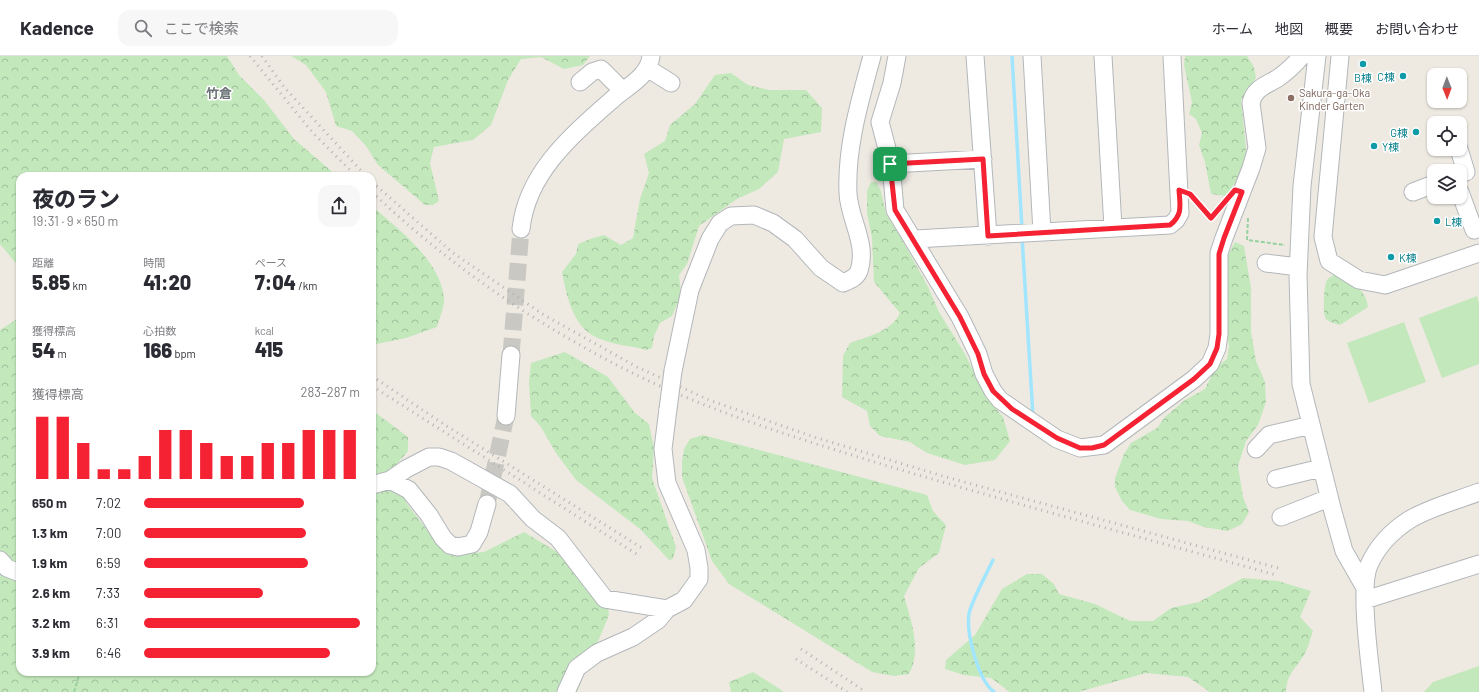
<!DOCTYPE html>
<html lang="ja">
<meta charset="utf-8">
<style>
:root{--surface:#fff;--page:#f7f7f7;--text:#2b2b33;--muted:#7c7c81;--line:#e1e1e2;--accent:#f42233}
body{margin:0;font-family:Barlow,"Noto Sans JP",sans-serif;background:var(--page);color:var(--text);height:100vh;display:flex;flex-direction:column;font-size:15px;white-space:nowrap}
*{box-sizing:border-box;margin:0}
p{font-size:13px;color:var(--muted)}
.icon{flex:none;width:22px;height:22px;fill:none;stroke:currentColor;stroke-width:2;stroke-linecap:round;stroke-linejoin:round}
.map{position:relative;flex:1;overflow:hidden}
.sheet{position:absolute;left:16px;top:116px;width:360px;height:504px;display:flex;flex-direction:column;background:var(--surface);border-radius:12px;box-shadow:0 1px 3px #0004}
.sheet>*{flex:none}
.needle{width:26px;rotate:179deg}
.tools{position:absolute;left:1427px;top:12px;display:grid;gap:8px}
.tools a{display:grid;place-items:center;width:40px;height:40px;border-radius:8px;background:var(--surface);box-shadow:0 1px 3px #0004;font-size:20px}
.pin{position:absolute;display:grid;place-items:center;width:34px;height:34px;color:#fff;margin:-17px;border-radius:8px;box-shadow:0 2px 6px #0006}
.round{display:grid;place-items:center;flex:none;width:42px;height:42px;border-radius:12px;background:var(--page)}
.overview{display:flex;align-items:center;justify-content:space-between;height:68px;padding:0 16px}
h1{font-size:22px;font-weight:800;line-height:30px}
.stats{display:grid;grid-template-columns:repeat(3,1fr);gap:6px;height:68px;padding:4px 16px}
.stats div{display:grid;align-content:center}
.stats b{font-size:20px;font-weight:800}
.stats small{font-size:11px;font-weight:400}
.stats p{font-size:11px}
.chart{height:112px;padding:8px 16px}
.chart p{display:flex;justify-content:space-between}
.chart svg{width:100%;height:72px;margin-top:4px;stroke:var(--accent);stroke-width:6}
ul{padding:0 16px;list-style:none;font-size:13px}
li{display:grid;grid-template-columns:64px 48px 1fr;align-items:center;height:30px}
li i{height:10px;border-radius:5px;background:var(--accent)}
header{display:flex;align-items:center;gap:24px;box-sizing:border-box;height:56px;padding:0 20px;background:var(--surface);border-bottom:1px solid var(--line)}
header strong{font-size:19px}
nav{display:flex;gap:22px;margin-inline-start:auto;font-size:14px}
.search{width:280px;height:36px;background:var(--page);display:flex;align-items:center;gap:10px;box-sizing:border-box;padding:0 14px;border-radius:12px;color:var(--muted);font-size:15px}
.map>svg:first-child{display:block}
.forest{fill:url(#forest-crowns)}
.park{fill:#c3e8bc}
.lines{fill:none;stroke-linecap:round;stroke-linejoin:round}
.stream{stroke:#a1e5ff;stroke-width:3.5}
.minor-tunnel{stroke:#c9c8c2;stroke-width:17;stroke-dasharray:17 8;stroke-linecap:butt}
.minor-casing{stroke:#b3b7ba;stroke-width:19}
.path{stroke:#99d0a0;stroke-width:2;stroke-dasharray:4 2;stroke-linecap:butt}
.minor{stroke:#fff;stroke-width:17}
.rail{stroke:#b2b3b4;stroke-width:3;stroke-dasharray:1 5;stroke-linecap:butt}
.minor-bridge-casing{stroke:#b3b7ba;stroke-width:19;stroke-linecap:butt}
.minor-bridge{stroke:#fff;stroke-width:17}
.route-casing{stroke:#fff;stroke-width:8}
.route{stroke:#f42233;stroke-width:5}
.culture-dot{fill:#0f9aa8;stroke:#fff;stroke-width:1.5}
.education-dot{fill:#8d6e63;stroke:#fff;stroke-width:1.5}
.labels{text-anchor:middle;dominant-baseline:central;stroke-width:3;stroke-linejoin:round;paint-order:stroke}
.culture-label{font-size:11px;fill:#0d838f;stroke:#fff;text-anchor:start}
.education-label{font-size:11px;fill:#785e54;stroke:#fff;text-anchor:start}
.quarter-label{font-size:13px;font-weight:bold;fill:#6b7276;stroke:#fff}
</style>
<header>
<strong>Kadence</strong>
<div class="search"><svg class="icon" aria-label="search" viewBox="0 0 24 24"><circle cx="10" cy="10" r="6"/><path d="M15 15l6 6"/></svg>ここで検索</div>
<nav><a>ホーム</a><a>地図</a><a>概要</a><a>お問い合わせ</a></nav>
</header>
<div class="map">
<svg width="1479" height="636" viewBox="0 0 1479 636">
<defs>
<pattern id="forest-crowns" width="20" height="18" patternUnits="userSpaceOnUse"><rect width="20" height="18" fill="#c3e8bc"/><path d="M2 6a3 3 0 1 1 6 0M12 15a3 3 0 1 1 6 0" fill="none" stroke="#a1bf9c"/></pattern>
</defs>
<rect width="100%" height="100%" fill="#eeeae2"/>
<path class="forest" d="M0,0H227L239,19L264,44L294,83L337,120H20V616H372V354L408,381V395L392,414L407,448L438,488L462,498L484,496L524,476L582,511L606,535L609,559L577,636H0V274L17,263L19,211L0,188Z
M291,0H590L583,9L564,13L541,1L521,3L508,24L491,69L473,84L434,91L430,107L439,145L433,149H425L378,109L366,90L352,75L336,70L326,36L306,9Z
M1185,0H1247L1254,11L1256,22L1241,44L1247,102L1239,121L1226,140L1211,138L1205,106L1199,89L1202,77L1196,63L1189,58L1192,46L1184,9Z
M731,17L748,29L769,34H806L822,52L821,76L784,83L778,116L759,133L737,143L699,170L687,208L679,219L681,239L672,260L660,267L654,280L652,292L646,294C629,289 608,289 592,279C572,267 566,237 562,216L576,198L578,188L590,183L604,179L621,189L633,182L640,143L649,117L644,98L665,85L670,69L695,48L715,19Z
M871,126H876L881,135L886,158L904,187L928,231L939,256L965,298L986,341L1003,361L1010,385L995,404L965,409L927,397L910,386L880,380L870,370L867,355L842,341L843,300L850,287C867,281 892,275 900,257L874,226L872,182L867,157V135Z
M372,150C399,174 439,203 444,241C445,250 439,263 437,271L406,282L372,289Z
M1235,186L1244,190L1251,232V276L1256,305L1265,326L1266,346L1258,369L1246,385L1238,410L1243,441L1249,456L1242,468L1228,475L1204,471L1188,465L1161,463L1130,454L1122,445L1115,431V422L1124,398L1131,387L1157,372L1165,361L1185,344L1205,333L1215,312L1227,303L1229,290L1226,272L1228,199Z
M1336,216C1349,224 1367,234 1368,251L1340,269C1336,268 1329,266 1326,263C1322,259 1324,228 1327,224C1329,221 1334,220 1336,216Z
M565,296L608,321L635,357L649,368L654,392L652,422L676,491L673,503L669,504L640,473L576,424L556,397L541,371L531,360L529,326L531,307Z
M703,379L927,439L933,455L946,469L939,497L919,512L904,540C911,564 922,595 909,618L894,620L872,616L729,528L712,505L682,421V406L684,393L690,383Z
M1027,518H1042L1054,528L1059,538L1095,548L1130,565H1153L1171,552L1199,546L1243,522L1278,525L1311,535L1300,561L1313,575C1310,583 1308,593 1304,599C1295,614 1287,617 1286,636H1210L1188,621L1146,617L1078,636H1010L991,622L964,619L945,613L946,604L975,579L1002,533Z
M753,616L780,633L783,636H731L729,626Z"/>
<path class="park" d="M1477,240L1479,247V308L1442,322L1419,262Z
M1404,266L1426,326L1369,347L1347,287Z
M1479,610V636H1424L1433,626Z"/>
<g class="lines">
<path class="stream" d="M1012,0L1022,173
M1022,181L1033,360
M993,504C987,517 971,546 969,558C966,577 978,624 994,636"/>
<path class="minor-tunnel" d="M511,299L521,173
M487,448L506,360"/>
<g class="minor-casing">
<path id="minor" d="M897,0L892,27L880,66L891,108L895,154L960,261L978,298L984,318L993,335L1000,344L1057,383L1080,392L1104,389L1194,323L1210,308L1217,292L1219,278V197L1224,182L1251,112L1257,92L1251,47C1254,32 1267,29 1278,22C1287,16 1295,8 1302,0
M975,0L988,180
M1032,0L1042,176
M1103,0L1113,171
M1317,0L1302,130L1298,219L1301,328L1333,456L1344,495L1364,530
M1340,0L1323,181L1329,205L1359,224L1385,229L1479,197
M647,12L671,27
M580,26L592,16L601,13L623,35
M1459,93L1466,116L1460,118
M891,108L983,103
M1413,136L1434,128
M1460,136L1474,174L1479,172
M521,173C527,116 573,78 614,42C628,30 649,20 651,0
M915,183L1170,169L1176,164L1180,157L1172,0
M1266,207L1298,211
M673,315L690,234L710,183L720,167L731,160L754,159L773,167L795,183L821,212L843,227C850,224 856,222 859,215C868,188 849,163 848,137C846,90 860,45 872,0
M506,360L511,299
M1256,393L1269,379L1311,369
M1276,423L1321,412
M390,424L409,434L429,459L443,482L450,489L458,491L472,488L479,476L487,448
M372,429L390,424L406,413L429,401H439L451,405L510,438L533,463L558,482L605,543L667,553
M1281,461L1329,442
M0,504L7,512L20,517
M1365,544L1479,508
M566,636L577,612L597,597L633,581L658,564L667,553L684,544L699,523V512L696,494L667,427L663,393L668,353
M1373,636C1370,608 1359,532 1369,509C1377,491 1392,475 1409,464C1430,451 1456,445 1479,436"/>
</g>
<path class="path" d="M1194,142L1211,162L1220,152
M1248,162L1247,184L1285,189
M74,636L80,616"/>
<use href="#minor" class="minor"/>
<path class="rail" d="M250,0L313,77L356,120
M262,0L284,31L366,120
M372,126L453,197L544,259L637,311L709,344L814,381L946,421L1278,512
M372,136C443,204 524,260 611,306C699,353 796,382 891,411C1019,449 1148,483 1276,519
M372,320L445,369L642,492
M372,330L638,499
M801,593L866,636
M796,603L847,636"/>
<g class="minor-bridge-casing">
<path id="minor-bridge" d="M668,353L673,315"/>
</g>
<use href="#minor-bridge" class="minor-bridge"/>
</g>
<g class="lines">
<g class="route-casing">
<path id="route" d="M983,103L988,180L1170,169C1183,159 1180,149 1179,134L1190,138L1211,162L1235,134L1242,136L1224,182L1219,198V278L1217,292L1210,308L1194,323L1104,389L1092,392H1080L1057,382L1012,353L993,335L984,318L978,298L960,261L895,154L890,108Z"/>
</g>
<use href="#route" class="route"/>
</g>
<g class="culture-dot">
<circle cx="1363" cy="8" r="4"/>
<circle cx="1403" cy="20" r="4"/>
<circle cx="1416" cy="76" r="4"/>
<circle cx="1374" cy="90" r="4"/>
<circle cx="1437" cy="165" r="4"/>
<circle cx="1391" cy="201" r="4"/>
</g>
<circle class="education-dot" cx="1291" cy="42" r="4"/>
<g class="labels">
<g class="culture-label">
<text x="1395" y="20" text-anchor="end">C棟</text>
<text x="1363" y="21" text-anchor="middle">B棟</text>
<text x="1408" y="76" text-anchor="end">G棟</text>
<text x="1382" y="90">Y棟</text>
<text x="1445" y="165">L棟</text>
<text x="1399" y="201">K棟</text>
</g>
<g class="education-label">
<text x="1299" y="36">Sakura-ga-Oka<tspan x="1299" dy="13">Kinder Garten</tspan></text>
</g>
<g class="quarter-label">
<text x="219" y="37">竹倉</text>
</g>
</g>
</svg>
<div class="tools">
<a><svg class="needle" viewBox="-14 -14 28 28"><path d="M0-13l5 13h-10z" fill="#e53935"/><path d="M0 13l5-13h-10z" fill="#7c7c81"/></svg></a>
<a><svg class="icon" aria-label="locate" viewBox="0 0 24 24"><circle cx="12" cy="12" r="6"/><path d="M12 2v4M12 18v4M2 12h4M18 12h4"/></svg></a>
<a><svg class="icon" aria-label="layers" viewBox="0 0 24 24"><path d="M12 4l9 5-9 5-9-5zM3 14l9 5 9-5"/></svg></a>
</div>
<div class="pin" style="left:890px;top:108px;background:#1e9e55"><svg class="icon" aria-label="arrive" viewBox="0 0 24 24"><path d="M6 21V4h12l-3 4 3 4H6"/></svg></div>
<section class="sheet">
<div class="overview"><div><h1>夜のラン</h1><p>19:31 · 9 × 650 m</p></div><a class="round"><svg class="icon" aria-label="share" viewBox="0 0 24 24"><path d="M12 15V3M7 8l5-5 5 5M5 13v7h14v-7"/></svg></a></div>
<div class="stats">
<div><p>距離</p><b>5.85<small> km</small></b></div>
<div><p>時間</p><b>41:20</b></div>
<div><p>ペース</p><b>7:04<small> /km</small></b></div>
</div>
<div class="stats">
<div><p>獲得標高</p><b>54<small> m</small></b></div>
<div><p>心拍数</p><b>166<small> bpm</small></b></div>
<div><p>kcal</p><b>415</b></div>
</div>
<div class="chart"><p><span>獲得標高</span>283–287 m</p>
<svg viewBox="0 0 160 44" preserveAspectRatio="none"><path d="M5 44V6M15 44V6M25 44V22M35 44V38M45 44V38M55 44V30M65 44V14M75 44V14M85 44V22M95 44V30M105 44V30M115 44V22M125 44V22M135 44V14M145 44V14M155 44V14"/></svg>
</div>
<ul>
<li><b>650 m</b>7:02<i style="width:74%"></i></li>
<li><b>1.3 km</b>7:00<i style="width:75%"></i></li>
<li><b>1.9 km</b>6:59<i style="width:76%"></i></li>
<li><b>2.6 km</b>7:33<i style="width:55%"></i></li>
<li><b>3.2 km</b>6:31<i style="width:100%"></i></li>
<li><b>3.9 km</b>6:46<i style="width:86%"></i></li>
</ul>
</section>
</div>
